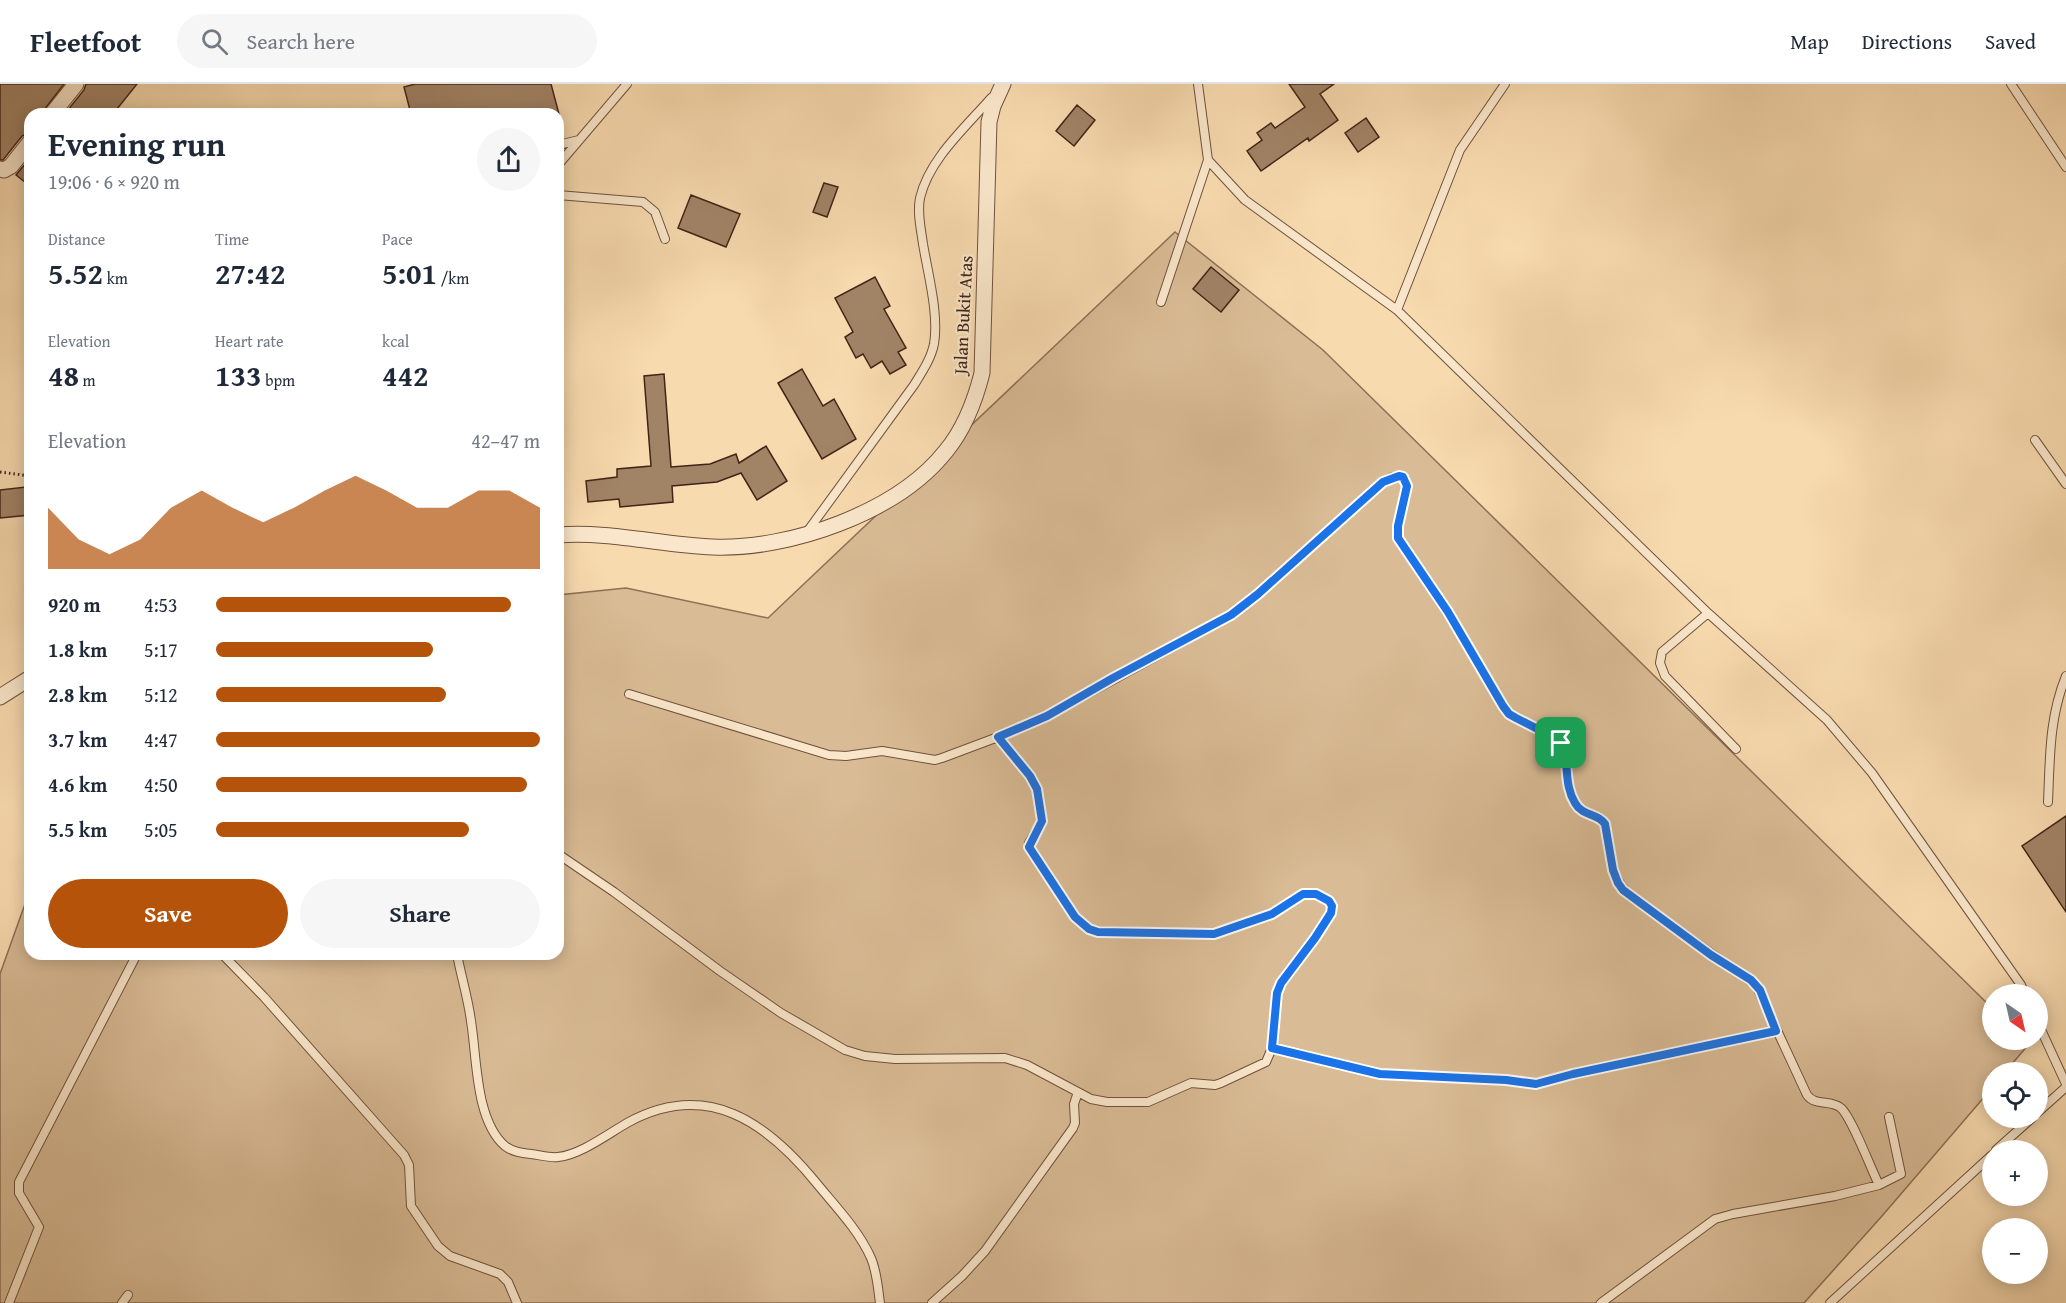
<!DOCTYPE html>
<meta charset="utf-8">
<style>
:root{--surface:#fff;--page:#f6f6f7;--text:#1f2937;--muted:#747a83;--line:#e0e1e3;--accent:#b45309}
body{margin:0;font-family:"Gentium Book Plus",serif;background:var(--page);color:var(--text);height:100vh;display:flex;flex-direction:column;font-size:22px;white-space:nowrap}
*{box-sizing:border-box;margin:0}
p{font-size:20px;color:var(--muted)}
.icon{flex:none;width:33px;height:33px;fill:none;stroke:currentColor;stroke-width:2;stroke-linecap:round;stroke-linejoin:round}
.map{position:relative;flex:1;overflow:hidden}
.details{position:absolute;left:24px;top:24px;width:540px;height:852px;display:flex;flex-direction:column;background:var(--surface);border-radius:18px;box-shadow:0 3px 15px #0003}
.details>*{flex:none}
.needle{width:39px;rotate:146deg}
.fabs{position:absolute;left:1982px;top:900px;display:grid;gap:12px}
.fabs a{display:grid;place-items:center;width:66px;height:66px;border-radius:50%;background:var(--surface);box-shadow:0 3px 15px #0003;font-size:30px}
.pin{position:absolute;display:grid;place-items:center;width:51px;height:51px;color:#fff;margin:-26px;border-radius:12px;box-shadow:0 3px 9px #0006}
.round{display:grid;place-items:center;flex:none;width:63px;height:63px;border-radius:32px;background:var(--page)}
.overview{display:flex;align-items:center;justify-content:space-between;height:102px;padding:0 24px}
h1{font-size:33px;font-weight:700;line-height:45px}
.figures{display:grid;grid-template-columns:repeat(3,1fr);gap:9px;height:102px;padding:6px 24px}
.figures div{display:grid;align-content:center}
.figures b{font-size:30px;font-weight:700}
.figures small{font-size:16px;font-weight:400}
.figures p{font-size:16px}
.chart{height:168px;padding:12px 24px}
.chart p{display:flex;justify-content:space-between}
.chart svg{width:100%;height:108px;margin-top:6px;fill:var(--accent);opacity:.7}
.action{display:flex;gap:12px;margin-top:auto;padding:12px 24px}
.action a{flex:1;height:69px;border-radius:36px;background:var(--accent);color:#fff;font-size:24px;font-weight:700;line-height:69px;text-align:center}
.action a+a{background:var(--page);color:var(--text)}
ul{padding:0 24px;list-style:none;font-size:20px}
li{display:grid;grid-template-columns:96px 72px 1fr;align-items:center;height:45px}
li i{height:15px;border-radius:8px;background:var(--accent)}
header{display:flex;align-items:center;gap:36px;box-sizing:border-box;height:84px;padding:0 30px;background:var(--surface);border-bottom:2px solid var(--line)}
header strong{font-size:28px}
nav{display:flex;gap:33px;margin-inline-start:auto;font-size:21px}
.search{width:420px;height:54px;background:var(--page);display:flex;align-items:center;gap:15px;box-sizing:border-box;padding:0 21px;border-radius:33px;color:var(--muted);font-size:22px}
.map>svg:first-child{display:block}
.green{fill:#d9bb95;stroke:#8e7056;stroke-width:1.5}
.building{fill:#a18366;stroke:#422417;stroke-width:1.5}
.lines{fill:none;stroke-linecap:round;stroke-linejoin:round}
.service-casing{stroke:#70523d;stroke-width:10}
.minor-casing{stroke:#70523d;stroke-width:17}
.path{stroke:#422417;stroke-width:3;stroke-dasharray:1.5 3;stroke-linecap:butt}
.service{stroke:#fae7cb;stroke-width:8}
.minor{stroke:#fae7cb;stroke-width:15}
.route-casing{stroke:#fff;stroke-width:12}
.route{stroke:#1a73e8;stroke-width:8}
.labels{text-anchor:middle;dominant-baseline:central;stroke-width:4.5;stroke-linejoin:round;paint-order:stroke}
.street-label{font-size:18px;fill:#422417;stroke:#fae7cb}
</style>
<header>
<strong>Fleetfoot</strong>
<div class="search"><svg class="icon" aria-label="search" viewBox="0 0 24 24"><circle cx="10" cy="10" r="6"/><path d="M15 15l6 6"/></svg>Search here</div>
<nav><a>Map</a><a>Directions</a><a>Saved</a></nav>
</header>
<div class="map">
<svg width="2066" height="1219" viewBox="0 0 2066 1219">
<rect width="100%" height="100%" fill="#f8daaf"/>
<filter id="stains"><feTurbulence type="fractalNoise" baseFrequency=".00333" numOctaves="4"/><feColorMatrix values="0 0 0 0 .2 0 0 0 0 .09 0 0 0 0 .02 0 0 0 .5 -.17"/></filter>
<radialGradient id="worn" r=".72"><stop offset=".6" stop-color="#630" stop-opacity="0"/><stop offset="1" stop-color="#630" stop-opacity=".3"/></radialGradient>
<path class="green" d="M1175,148L1323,266L1992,924V956H2025L2029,960L2005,988H1992V1004L1882,1132L1804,1219H0V890L30,806V870H558V511L626,504L768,534Z"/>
<path class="building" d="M0,0H64L41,30H30V48L22,52L3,76H0Z
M86,0H137L113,30H71L67,27L84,6Z
M415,0H551L559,30H411L404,3Z
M1289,0H1334L1320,10L1338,36L1309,57L1308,54L1261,87L1247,67L1262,56L1257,49L1271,39L1275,44L1305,23Z
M1077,21L1095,36L1074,62L1056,47Z
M1366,34L1379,53L1358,68L1345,49Z
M30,74V102L16,91Z
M824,99L838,103L827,133L813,128Z
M691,111L740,130L726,163L678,144Z
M1211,183L1239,206L1221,228L1193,205Z
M875,193L890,222L884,225L906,264L898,268L906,281L890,290L882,277L871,284L863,270L856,274L845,253L853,248L835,214Z
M802,285L823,322L834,315L856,355L822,375L778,299Z
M664,290L671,383L710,380L736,370L739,379L766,362L787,397L757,416L741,389L717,398L672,402L673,418L620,423L619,415L588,418L586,397L617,393V385L651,382L644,292Z
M26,403L30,431L0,434V406Z
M2066,732V828L2022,762Z"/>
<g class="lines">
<g class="service-casing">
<path id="service" d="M1198,0L1208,76L1245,116L1397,226L1708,529L1827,636L1872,689L2021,901L2025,910
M2011,0L2066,83
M558,61L579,56
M558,81L627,0
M558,111L643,118L655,128L665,155
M1161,218L1208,76
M1397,226L1460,66L1505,0
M2035,356L2066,400
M807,448L914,301C922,288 931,275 934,260C939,230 928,190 923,160C921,145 917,129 920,114C929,75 966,43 991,14
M1708,529L1662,568L1660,579L1665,592L1736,665
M629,610L829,671L846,672L882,667L935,676L942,674L998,653L1047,632L1231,531L1258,510L1383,398L1393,393H1403L1407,402L1398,442V454L1447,528L1503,622L1509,630L1517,634L1555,654C1573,671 1562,696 1575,719C1583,733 1598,728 1605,739C1610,767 1609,793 1631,813L1756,901L1807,1011C1816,1023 1830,1015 1841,1024C1852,1034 1871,1085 1879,1101
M2048,718C2050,674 2049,634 2066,592
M558,770L614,808L720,887L781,929L845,966L865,972L895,975L1005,974L1027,981L1091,1015L1107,1018H1148L1191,999L1215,1001L1221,999L1266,978L1272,964L1277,909L1281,899L1315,854L1331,829L1332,822L1329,817L1316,810H1303L1272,830L1214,850L1098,847L1089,845L1075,833L1029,763V759L1042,737L1037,704L1030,692L998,653
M222,870L264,913L404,1071L409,1081L411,1122L438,1162L450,1172L500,1190L508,1198L517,1219
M457,870C461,892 468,914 471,937C477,973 475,1036 505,1062C513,1068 522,1069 531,1070C540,1071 549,1074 558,1073C580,1071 608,1050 627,1039C707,995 767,1038 818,1101C837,1124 859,1147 871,1174C877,1188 878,1205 880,1219
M2037,937L2066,1000
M1272,964L1380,990L1506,996L1536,1000L1573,990L1776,947
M2037,1029L2066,1003
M1996,1066L2032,1034
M9,1219L39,1143L19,1109V1098L137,870
M122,1219L128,1211
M932,1219L962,1192L985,1167L1073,1044L1075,1039L1074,1020L1078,1008
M1601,1219L1715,1135L1733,1130L1835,1112L1879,1101L1901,1090L1889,1033
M1830,1219L1992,1071"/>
</g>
<g class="minor-casing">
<path id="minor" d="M52,30L76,0
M0,85L4,86L11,82L30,58
M558,451C610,447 661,461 713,463C789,466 897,429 946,367C965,344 975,317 982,289L989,38L993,22L1003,0
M0,613L30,594"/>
</g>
<path class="path" d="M0,388L30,392"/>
<use href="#service" class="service"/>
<use href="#minor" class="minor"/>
</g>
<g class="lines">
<g class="route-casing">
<path id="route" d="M1399,392L1403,393L1407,402L1398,442V454L1448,528L1503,622L1509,630L1516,634L1555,654C1573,671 1561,696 1575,719C1583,733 1598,729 1605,740L1613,786L1618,799L1623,806L1711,871L1751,896L1760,906L1776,947L1573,990L1536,1000L1506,996L1380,990L1272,964L1277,909L1281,899L1315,854L1331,829L1332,822L1329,817L1316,810H1303L1272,830L1214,850L1098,848L1089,845L1075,833L1029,763L1042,737L1037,705L1030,692L998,653L1047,632L1113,594L1231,531L1258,510L1383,398Z"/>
</g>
<use href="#route" class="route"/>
</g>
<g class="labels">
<g class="street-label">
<text transform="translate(963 231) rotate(-87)">Jalan Bukit Atas</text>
</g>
</g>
<rect width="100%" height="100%" filter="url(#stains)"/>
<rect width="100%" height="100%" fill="url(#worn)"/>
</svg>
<div class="fabs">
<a><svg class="needle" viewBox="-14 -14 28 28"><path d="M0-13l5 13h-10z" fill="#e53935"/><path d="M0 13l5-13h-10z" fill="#747a83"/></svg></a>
<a><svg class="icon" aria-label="locate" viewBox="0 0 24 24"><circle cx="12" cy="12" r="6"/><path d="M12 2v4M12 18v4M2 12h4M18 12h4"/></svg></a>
<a>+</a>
<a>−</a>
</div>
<div class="pin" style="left:1561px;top:659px;background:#1e9e55"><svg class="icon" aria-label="arrive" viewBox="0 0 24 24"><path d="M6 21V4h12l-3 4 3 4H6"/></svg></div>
<section class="details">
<div class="overview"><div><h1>Evening run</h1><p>19:06 · 6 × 920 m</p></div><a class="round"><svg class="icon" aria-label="share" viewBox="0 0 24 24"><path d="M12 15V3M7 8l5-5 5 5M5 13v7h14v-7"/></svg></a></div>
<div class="figures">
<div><p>Distance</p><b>5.52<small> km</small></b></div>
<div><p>Time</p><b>27:42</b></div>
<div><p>Pace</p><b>5:01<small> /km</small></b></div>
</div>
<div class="figures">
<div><p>Elevation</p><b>48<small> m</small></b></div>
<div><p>Heart rate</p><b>133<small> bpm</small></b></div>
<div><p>kcal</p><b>442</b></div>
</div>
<div class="chart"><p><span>Elevation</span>42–47 m</p>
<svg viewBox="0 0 160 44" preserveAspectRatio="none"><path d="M0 44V19L10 32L20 38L30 32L40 19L50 12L60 19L70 25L80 19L90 12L100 6L110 12L120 19L130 19L140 12L150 12L160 19V44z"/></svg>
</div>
<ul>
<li><b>920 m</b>4:53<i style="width:91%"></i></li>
<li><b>1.8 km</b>5:17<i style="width:67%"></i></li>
<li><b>2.8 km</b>5:12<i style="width:71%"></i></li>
<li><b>3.7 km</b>4:47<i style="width:100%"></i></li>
<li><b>4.6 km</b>4:50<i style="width:96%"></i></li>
<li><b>5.5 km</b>5:05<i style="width:78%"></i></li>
</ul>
<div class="action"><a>Save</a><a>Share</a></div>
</section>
</div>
